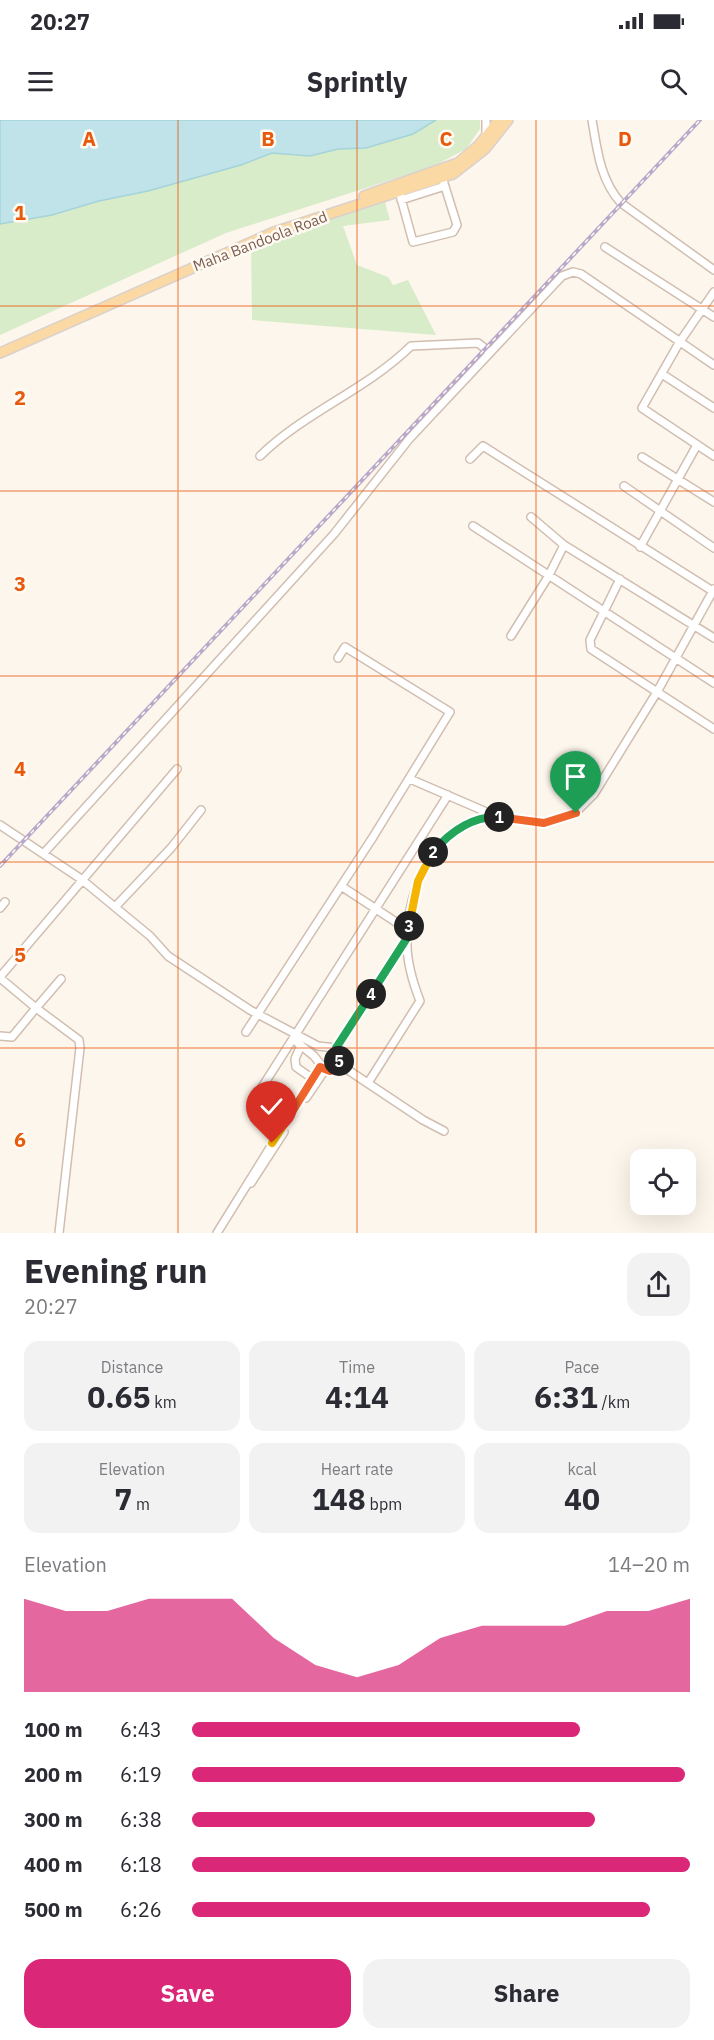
<!DOCTYPE html>
<meta charset="utf-8">
<style>
:root{--surface:#fff;--page:#f2f2f3;--text:#2b2b33;--muted:#7c7c81;--accent:#db2777}
body{margin:0;font-family:"IBM Plex Sans",sans-serif;background:var(--page);color:var(--text);height:100vh;display:flex;flex-direction:column;font-size:22px;white-space:nowrap}
*{box-sizing:border-box;margin:0}
p{font-size:20px;color:var(--muted)}
.icon{flex:none;width:33px;height:33px;fill:none;stroke:currentColor;stroke-width:2;stroke-linecap:round;stroke-linejoin:round}
.map{position:relative;height:1113px;overflow:hidden}
.side{display:flex;flex-direction:column;background:var(--surface);flex:1}
.side>*{flex:none}
.controls{position:absolute;left:630px;top:1029px;display:grid;gap:12px}
.controls a{display:grid;place-items:center;width:66px;height:66px;border-radius:12px;background:var(--surface);box-shadow:0 6px 24px #0002;font-size:30px}
.pin{position:absolute;display:grid;place-items:center;width:51px;height:51px;color:#fff;margin:-62px -26px;border-radius:50% 50% 50% 0;rotate:-45deg;box-shadow:0 0 6px #0007}
.pin .icon{rotate:45deg}
.km{position:absolute;width:30px;height:30px;margin:-15px;border-radius:50%;background:#222;color:#fff;font-size:16px;line-height:30px;text-align:center}
.round{display:grid;place-items:center;flex:none;width:63px;height:63px;border-radius:18px;background:var(--page)}
.head{display:flex;align-items:center;justify-content:space-between;height:102px;padding:0 24px}
h1{font-size:33px;font-weight:800;line-height:45px}
.stats{display:grid;grid-template-columns:repeat(3,1fr);gap:9px;height:102px;padding:6px 24px}
.stats div{display:grid;align-content:center;border-radius:15px;background:var(--page);text-align:center}
.stats b{font-size:30px;font-weight:800}
.stats small{font-size:16px;font-weight:400}
.stats p{font-size:16px}
.chart{height:168px;padding:12px 24px}
.chart p{display:flex;justify-content:space-between}
.chart svg{width:100%;height:108px;margin-top:6px;fill:var(--accent);opacity:.7}
.primary-button{display:flex;gap:12px;margin-top:auto;padding:12px 24px}
.primary-button a{flex:1;height:69px;border-radius:18px;background:var(--accent);color:#fff;font-size:24px;font-weight:800;line-height:69px;text-align:center}
.primary-button a+a{background:var(--page);color:var(--text)}
ul{padding:0 24px;list-style:none;font-size:20px}
li{display:grid;grid-template-columns:96px 72px 1fr;align-items:center;height:45px}
li i{height:15px;border-radius:8px;background:var(--accent)}
.status{display:flex;justify-content:space-between;align-items:center;height:42px;padding:0 30px;background:var(--surface);direction:ltr}
.status svg{height:16px;fill:currentColor}
header{display:flex;justify-content:space-between;align-items:center;height:78px;padding:0 24px;background:var(--surface);font-size:27px;font-weight:800}
.map>svg:first-child{display:block}
.green{fill:#d8ecc9}
.water{fill:#bfe3e8;stroke:#a5d3da;stroke-width:1.5}
.lines{fill:none;stroke-linecap:round;stroke-linejoin:round}
.minor-casing{stroke:#d1beb0;stroke-width:10}
.major-casing{stroke:#dad1cd;stroke-width:12}
.minor{stroke:#fff;stroke-width:7}
.major{stroke:#fbd9a5;stroke-width:9}
.rail-casing{stroke:#b9a8c9;stroke-width:4}
.rail{stroke:#fffaf3;stroke-width:1.5;stroke-dasharray:4.5;stroke-linecap:butt}
.split-1-casing{stroke:#fff;stroke-width:12}
.split-2-casing{stroke:#fff;stroke-width:12}
.split-3-casing{stroke:#fff;stroke-width:12}
.split-4-casing{stroke:#fff;stroke-width:12}
.split-5-casing{stroke:#fff;stroke-width:12}
.split-6-casing{stroke:#fff;stroke-width:12}
.split-7-casing{stroke:#fff;stroke-width:12}
.split-1{stroke:#f0652b;stroke-width:8}
.split-2{stroke:#22a559;stroke-width:8}
.split-3{stroke:#f5b400;stroke-width:8}
.split-4{stroke:#22a559;stroke-width:8}
.split-5{stroke:#22a559;stroke-width:8}
.split-6{stroke:#f0652b;stroke-width:8}
.split-7{stroke:#f5b400;stroke-width:8}
.grid{fill:none;stroke:#e8590c;stroke-width:1.5;stroke-opacity:0.55}
.labels{text-anchor:middle;dominant-baseline:central;stroke-width:5;stroke-linejoin:round;paint-order:stroke}
.street-label{font-size:15px;fill:#7a5c4d;stroke:#fffaf3}
.grid-label{font-size:20px;text-anchor:middle;font-weight:bold;fill:#e8590c;stroke:#fffaf3;stroke-width:5;stroke-linejoin:round;paint-order:stroke}
</style>
<div class="status"><b>20:27</b><svg viewBox="0 0 49 12"><path d="M0 12V9h3v3zM5 12V6h3v6zM10 12V3h3v9zM15 12V0h3v12zM26 1h20v11H26zM47 4h2v5h-2z"/></svg></div>
<header><svg class="icon" aria-label="menu" viewBox="0 0 24 24"><path d="M4 6h16M4 12h16M4 18h16"/></svg>Sprintly<svg class="icon" aria-label="search" viewBox="0 0 24 24"><circle cx="10" cy="10" r="6"/><path d="M15 15l6 6"/></svg></header>
<div class="map">
<svg width="714" height="1113" viewBox="0 0 714 1113">
<rect width="100%" height="100%" fill="#fdf6ec"/>
<path class="green" d="M0,0H480V9L466,29L434,46L226,113L0,215Z
M383,75L390,100L343,106L357,145L388,157L393,165L408,160L436,215L252,200L251,121Z"/>
<path class="water" d="M0,0H436L413,14L366,28L338,29L310,36L272,33L241,45L148,71L99,81L52,95L0,104Z"/>
<g class="lines">
<g class="minor-casing">
<path id="minor" d="M592,0C597,29 600,60 621,83L714,150
M486,17V0
M399,71L413,122L453,112L457,105L442,57
M401,80L445,66
M605,127L714,197
M714,172L679,223L642,288L714,336
M662,254L714,288
M260,336C305,292 366,270 411,226L478,223L487,230
M642,337L714,382
M470,339L483,326L714,472
M624,366L714,428
M531,397L564,425L714,518
M473,406L714,563
M640,427L697,325
M620,459L590,520L591,529L714,609
M511,516L548,457L564,425
M410,659L498,697L544,703L576,692L594,674L657,572L714,469
M0,705L81,759L150,816L168,836L250,890L318,926L336,928L340,935L339,944L330,951L325,950L314,936L293,919
M44,733L334,414L410,318L562,156L573,152L581,154L714,245
M341,766L408,810
M116,786L171,728L201,690
M0,788L5,782
M0,857L177,649
M0,858L36,888L12,917L0,916
M246,912L373,717L450,592L345,527L338,538
M301,925L295,939L296,947L313,959
M336,928L407,818
M339,944L423,1000L444,1011
M368,963L420,881C413,863 406,838 407,818C408,767 436,698 495,697
M306,978L325,950
M252,983L448,675
M251,1063L284,1012
M59,1113L80,928L79,920L36,888L61,859
M217,1113L320,947"/>
</g>
<g class="major-casing">
<path id="major" d="M364,76L458,43L479,25L499,0
M0,233L274,112L453,54L485,29L508,0"/>
</g>
<use href="#minor" class="minor"/>
<use href="#major" class="major"/>
<g class="rail-casing">
<path id="rail" d="M0,746L700,0"/>
</g>
<use href="#rail" class="rail"/>
</g>
<g class="lines">
<g class="split-1-casing">
<path id="split-1" d="M499,697L544,703L576,693"/>
</g>
<g class="split-2-casing">
<path id="split-2" d="M433,732C450,712 471,696 499,697"/>
</g>
<g class="split-3-casing">
<path id="split-3" d="M409,806L418,761L433,732"/>
</g>
<g class="split-4-casing">
<path id="split-4" d="M371,874L407,818L409,806"/>
</g>
<g class="split-5-casing">
<path id="split-5" d="M339,941L340,935L336,928L371,874"/>
</g>
<g class="split-6-casing">
<path id="split-6" d="M292,992L320,947L330,951L339,941"/>
</g>
<g class="split-7-casing">
<path id="split-7" d="M272,1023L292,992"/>
</g>
<use href="#split-1" class="split-1"/>
<use href="#split-2" class="split-2"/>
<use href="#split-3" class="split-3"/>
<use href="#split-4" class="split-4"/>
<use href="#split-5" class="split-5"/>
<use href="#split-6" class="split-6"/>
<use href="#split-7" class="split-7"/>
</g>
<path class="grid" d="M178,0V1113M357,0V1113M536,0V1113M0,186H714M0,371H714M0,556H714M0,742H714M0,928H714"/>
<g class="labels">
<g class="street-label">
<text transform="translate(260 121) rotate(-21)">Maha Bandoola Road</text>
</g>
</g>
<g class="grid-label">
<text x="89" y="26">A</text>
<text x="268" y="26">B</text>
<text x="446" y="26">C</text>
<text x="625" y="26">D</text>
<text x="20" y="100">1</text>
<text x="20" y="285">2</text>
<text x="20" y="471">3</text>
<text x="20" y="656">4</text>
<text x="20" y="842">5</text>
<text x="20" y="1027">6</text>
</g>
</svg>
<div class="controls">
<a><svg class="icon" aria-label="locate" viewBox="0 0 24 24"><circle cx="12" cy="12" r="6"/><path d="M12 2v4M12 18v4M2 12h4M18 12h4"/></svg></a>
</div>
<div class="pin" style="left:576px;top:693px;background:#1e9e55"><svg class="icon" aria-label="arrive" viewBox="0 0 24 24"><path d="M6 21V4h12l-3 4 3 4H6"/></svg></div>
<div class="pin" style="left:272px;top:1023px;background:#d93025"><svg class="icon" aria-label="check" viewBox="0 0 24 24"><path d="M5 12l5 5 9-10"/></svg></div>
<b class="km" style="left:499px;top:697px">1</b>
<b class="km" style="left:433px;top:732px">2</b>
<b class="km" style="left:409px;top:806px">3</b>
<b class="km" style="left:371px;top:874px">4</b>
<b class="km" style="left:339px;top:941px">5</b>
</div>
<section class="side">
<div class="head"><div><h1>Evening run</h1><p>20:27</p></div><a class="round"><svg class="icon" aria-label="share" viewBox="0 0 24 24"><path d="M12 15V3M7 8l5-5 5 5M5 13v7h14v-7"/></svg></a></div>
<div class="stats">
<div><p>Distance</p><b>0.65<small> km</small></b></div>
<div><p>Time</p><b>4:14</b></div>
<div><p>Pace</p><b>6:31<small> /km</small></b></div>
</div>
<div class="stats">
<div><p>Elevation</p><b>7<small> m</small></b></div>
<div><p>Heart rate</p><b>148<small> bpm</small></b></div>
<div><p>kcal</p><b>40</b></div>
</div>
<div class="chart"><p><span>Elevation</span>14–20 m</p>
<svg viewBox="0 0 160 44" preserveAspectRatio="none"><path d="M0 44V6L10 11L20 11L30 6L40 6L50 6L60 22L70 33L80 38L90 33L100 22L110 17L120 17L130 17L140 11L150 11L160 6V44z"/></svg>
</div>
<ul>
<li><b>100 m</b>6:43<i style="width:78%"></i></li>
<li><b>200 m</b>6:19<i style="width:99%"></i></li>
<li><b>300 m</b>6:38<i style="width:81%"></i></li>
<li><b>400 m</b>6:18<i style="width:100%"></i></li>
<li><b>500 m</b>6:26<i style="width:92%"></i></li>
</ul>
<div class="primary-button"><a>Save</a><a>Share</a></div>
</section>
